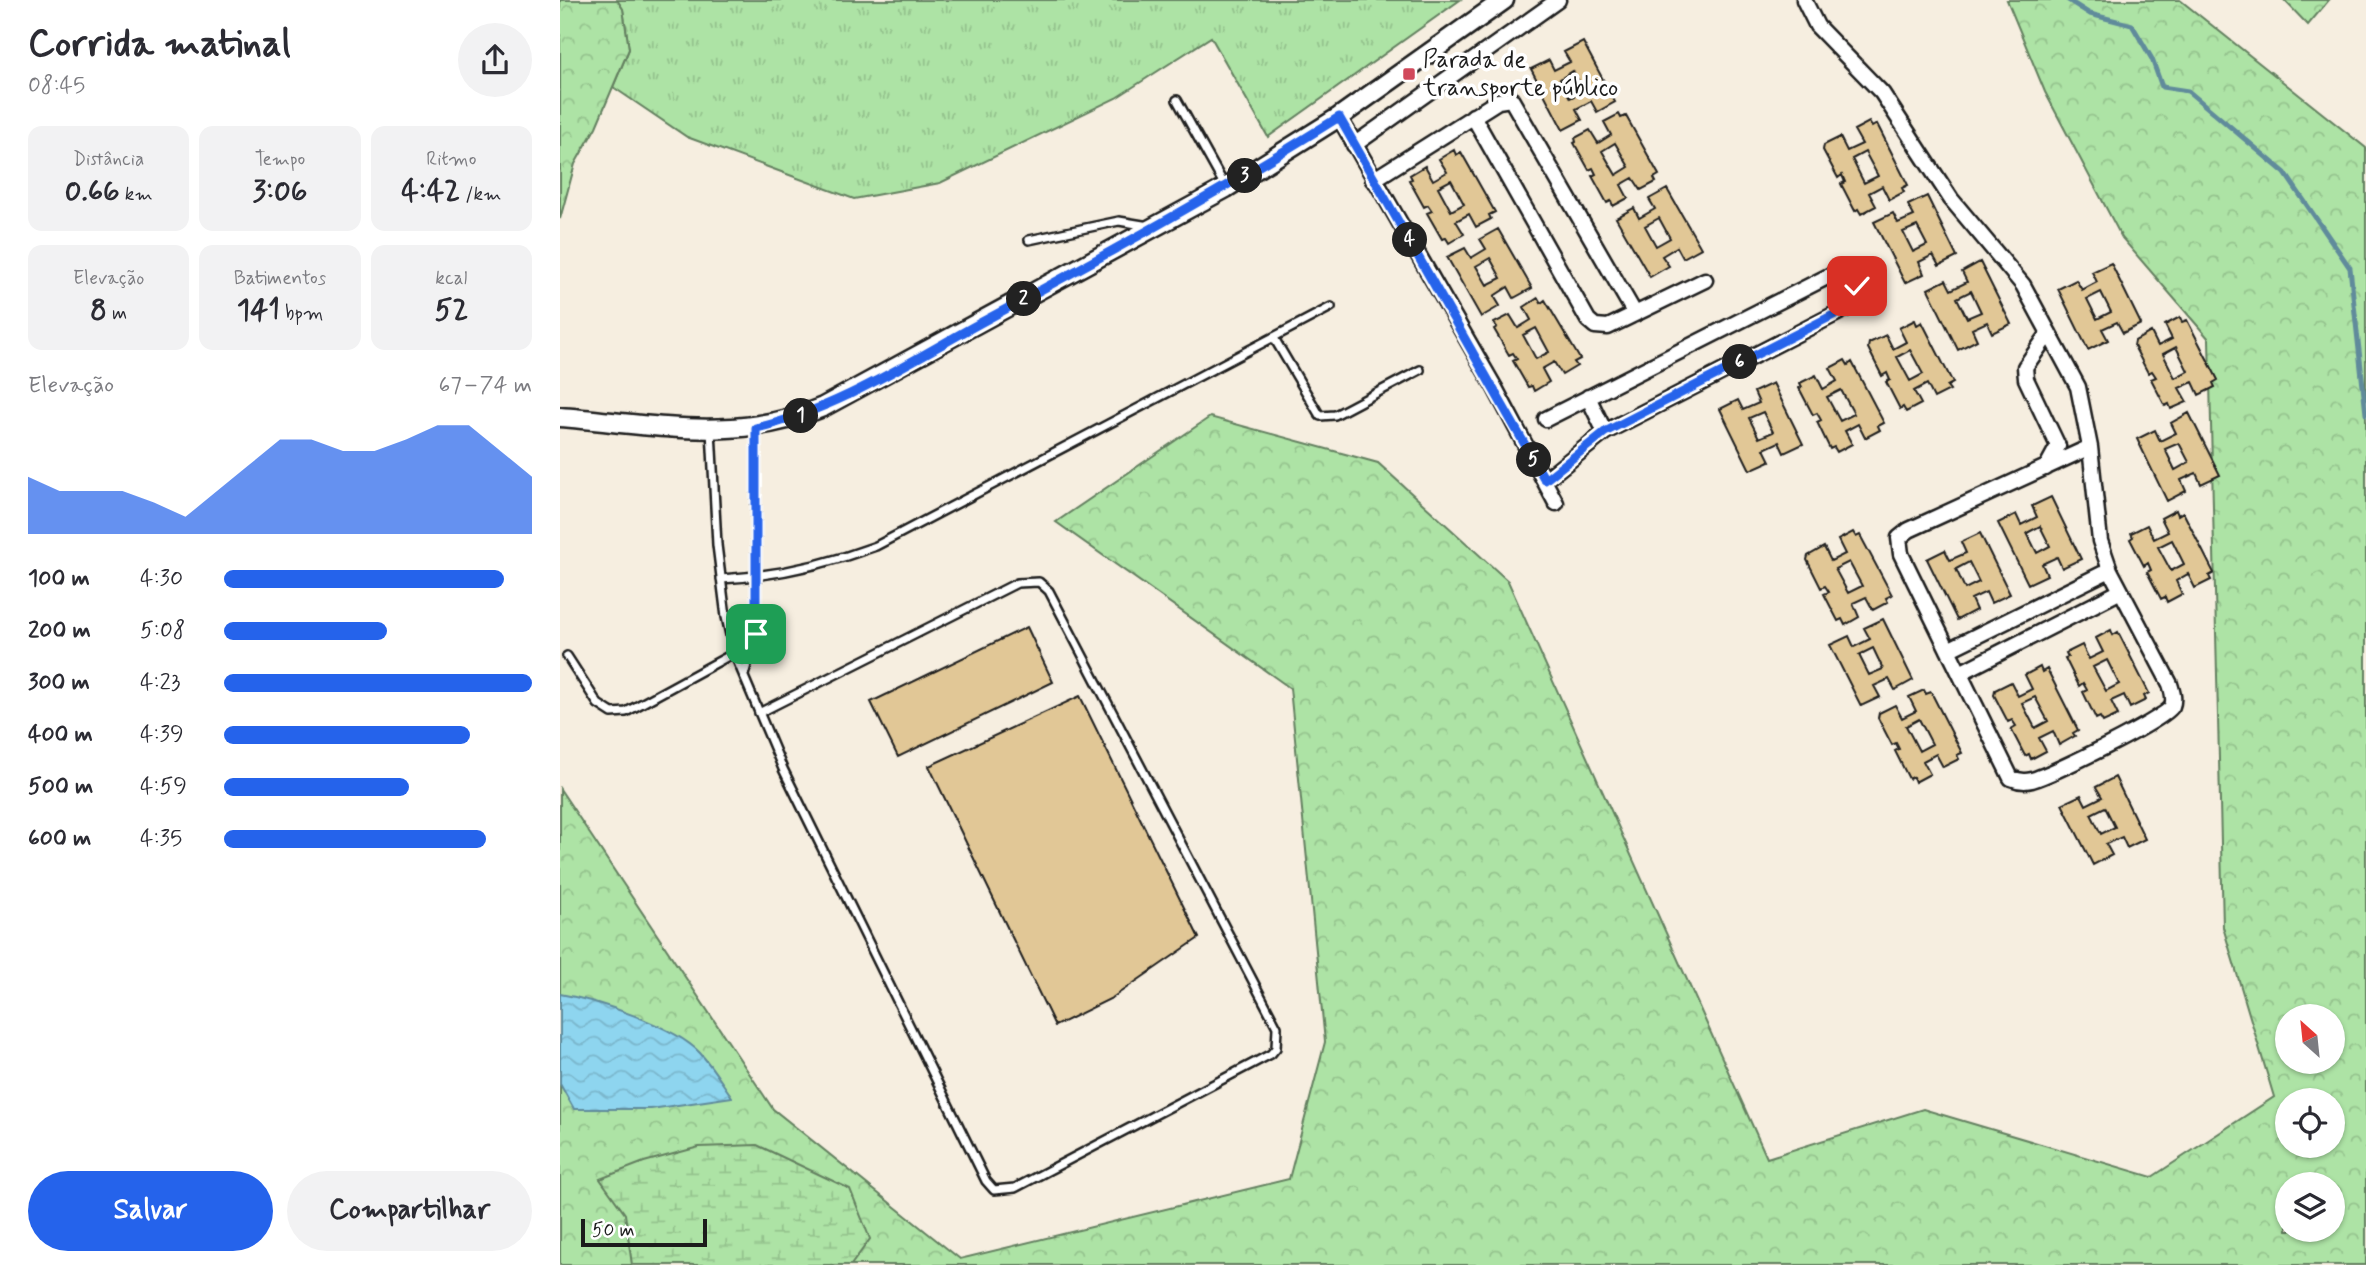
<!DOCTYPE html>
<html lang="pt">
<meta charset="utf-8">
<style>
:root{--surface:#fff;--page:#f2f2f3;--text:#2b2b33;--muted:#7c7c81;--accent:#2563eb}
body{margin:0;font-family:Mynerve,sans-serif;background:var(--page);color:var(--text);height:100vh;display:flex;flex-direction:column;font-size:26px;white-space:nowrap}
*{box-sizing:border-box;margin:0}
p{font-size:23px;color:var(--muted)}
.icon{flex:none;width:38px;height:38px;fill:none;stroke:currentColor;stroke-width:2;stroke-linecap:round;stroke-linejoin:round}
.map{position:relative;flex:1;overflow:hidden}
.details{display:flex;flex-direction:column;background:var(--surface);width:560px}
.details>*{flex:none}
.needle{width:46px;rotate:333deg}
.fabs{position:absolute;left:1715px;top:1004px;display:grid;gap:14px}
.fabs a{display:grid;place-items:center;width:70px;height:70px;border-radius:50%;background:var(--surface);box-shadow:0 2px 5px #0004;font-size:35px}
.scale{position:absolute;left:21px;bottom:18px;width:126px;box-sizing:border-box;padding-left:7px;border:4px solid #1c1c1c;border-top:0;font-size:19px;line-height:24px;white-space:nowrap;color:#1c1c1c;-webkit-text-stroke:5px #fff;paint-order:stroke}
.pin{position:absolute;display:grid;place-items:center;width:60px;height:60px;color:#fff;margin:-30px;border-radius:14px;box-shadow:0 4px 10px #0006}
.km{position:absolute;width:35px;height:35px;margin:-18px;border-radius:50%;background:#222;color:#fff;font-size:19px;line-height:35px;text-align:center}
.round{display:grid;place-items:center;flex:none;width:74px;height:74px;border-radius:37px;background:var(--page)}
.headline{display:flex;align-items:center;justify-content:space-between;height:119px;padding:0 28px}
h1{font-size:38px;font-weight:700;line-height:52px}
.figures{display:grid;grid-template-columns:repeat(3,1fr);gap:10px;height:119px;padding:7px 28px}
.figures div{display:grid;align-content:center;border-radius:14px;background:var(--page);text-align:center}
.figures b{font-size:30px;font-weight:700}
.figures small{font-size:19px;font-weight:400}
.figures p{font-size:19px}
.chart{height:196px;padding:14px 28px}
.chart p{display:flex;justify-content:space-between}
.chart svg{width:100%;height:126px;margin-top:7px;fill:var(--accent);opacity:.7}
.button{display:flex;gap:14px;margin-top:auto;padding:14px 28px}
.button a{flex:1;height:80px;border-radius:42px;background:var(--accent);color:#fff;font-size:28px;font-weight:700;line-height:80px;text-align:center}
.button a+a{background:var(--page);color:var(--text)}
ul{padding:0 28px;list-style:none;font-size:23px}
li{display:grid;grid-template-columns:112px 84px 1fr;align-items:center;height:52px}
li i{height:18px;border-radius:9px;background:var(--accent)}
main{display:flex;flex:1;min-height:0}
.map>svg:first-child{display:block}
.grass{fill:url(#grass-tufts);stroke:#648060;stroke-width:2}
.forest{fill:url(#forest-crowns);stroke:#648060;stroke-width:2;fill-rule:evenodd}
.wetland{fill:url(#wetland-marsh);stroke:#648060;stroke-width:2}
.water{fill:url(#water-waves);stroke:#608b9b;stroke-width:2}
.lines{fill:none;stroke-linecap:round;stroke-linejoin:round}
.stream{stroke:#608b9b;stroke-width:5}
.building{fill:#e1c796;stroke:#1c1c1c;stroke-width:2;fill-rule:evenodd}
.service-casing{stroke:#1c1c1c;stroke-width:12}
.minor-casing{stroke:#1c1c1c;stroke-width:19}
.tertiary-casing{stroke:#1c1c1c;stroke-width:23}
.service{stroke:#fff;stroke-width:7}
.minor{stroke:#fff;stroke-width:14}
.tertiary{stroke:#fff;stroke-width:18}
.route-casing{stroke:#fff;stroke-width:14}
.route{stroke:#2563eb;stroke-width:9}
.poi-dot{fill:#d1495b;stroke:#fff;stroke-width:2.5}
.labels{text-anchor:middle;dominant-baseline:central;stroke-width:7;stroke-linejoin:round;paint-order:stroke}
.poi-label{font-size:24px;fill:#1c1c1c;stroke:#fff;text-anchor:start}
</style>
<main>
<section class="details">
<div class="headline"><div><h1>Corrida matinal</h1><p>08:45</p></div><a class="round"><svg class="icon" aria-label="share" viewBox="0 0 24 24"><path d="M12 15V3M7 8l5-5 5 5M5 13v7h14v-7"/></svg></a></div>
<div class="figures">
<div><p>Distância</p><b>0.66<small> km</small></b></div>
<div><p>Tempo</p><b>3:06</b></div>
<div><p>Ritmo</p><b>4:42<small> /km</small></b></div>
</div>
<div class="figures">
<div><p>Elevação</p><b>8<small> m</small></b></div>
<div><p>Batimentos</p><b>141<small> bpm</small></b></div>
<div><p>kcal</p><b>52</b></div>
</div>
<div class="chart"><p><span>Elevação</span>67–74 m</p>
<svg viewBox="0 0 160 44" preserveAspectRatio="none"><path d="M0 44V24L10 29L20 29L30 29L40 33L50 38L60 29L70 20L80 11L90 11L100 15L110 15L120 11L130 6L140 6L150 15L160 24V44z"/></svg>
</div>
<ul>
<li><b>100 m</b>4:30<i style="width:91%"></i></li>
<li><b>200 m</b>5:08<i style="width:53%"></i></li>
<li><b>300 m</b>4:23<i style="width:100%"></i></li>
<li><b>400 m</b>4:39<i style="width:80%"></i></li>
<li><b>500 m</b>4:59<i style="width:60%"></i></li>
<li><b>600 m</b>4:35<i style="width:85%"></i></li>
</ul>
<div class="button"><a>Salvar</a><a>Compartilhar</a></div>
</section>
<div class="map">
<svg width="1806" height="1265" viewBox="0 0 1806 1265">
<defs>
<pattern id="grass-tufts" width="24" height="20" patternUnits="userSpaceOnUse" patternTransform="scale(1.75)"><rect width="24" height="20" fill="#ade3a5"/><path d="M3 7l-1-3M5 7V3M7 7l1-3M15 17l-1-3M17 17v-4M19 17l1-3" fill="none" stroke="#94c28d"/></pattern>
<pattern id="forest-crowns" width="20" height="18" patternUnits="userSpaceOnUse" patternTransform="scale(1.75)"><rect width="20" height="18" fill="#ade3a5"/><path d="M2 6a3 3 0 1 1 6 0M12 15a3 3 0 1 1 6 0" fill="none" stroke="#94c28d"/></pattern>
<pattern id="wetland-marsh" width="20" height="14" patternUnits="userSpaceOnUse" patternTransform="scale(1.75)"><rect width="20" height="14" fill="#ade3a5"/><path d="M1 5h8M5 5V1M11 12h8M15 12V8" fill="none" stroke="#94c28d"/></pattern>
<pattern id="water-waves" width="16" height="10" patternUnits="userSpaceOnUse" patternTransform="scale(1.75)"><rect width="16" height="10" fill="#8ed5ef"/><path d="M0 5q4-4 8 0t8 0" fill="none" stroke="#7ab6cc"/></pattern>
</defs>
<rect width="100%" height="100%" fill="#f6eee0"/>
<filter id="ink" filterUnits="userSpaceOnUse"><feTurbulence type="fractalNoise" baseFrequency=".0143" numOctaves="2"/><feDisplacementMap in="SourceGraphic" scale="14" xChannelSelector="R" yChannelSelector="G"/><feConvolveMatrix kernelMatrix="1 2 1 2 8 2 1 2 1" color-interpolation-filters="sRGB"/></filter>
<g filter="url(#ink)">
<path class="grass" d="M57,0H900L708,137L651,37L556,98L380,183L294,199L127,137L53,87L69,49L63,9Z"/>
<path class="forest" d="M0,0H57L63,9L69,49L36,127L15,164L0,219Z
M1447,0H1620L1806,148V1265H0V789L213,1109L400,1259L729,1179L765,1042L730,688L496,522L650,417L818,463L948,581L1207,1158L1363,1109L1592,1177L1714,1097L1663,927L1649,339L1562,238L1485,92ZM1727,1017H1773V1062H1727ZM1727,1101H1773V1146H1727ZM1727,1185H1773V1230H1727Z
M1724,0H1769L1748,25Z"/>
<path class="wetland" d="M197,1145L290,1189L310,1239L291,1265H72L65,1214L40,1179L84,1162L139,1147Z"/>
<path class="water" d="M0,994C36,1000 115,1026 140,1053C152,1066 162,1083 172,1097L91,1109H14L0,1084Z"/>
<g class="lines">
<path class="stream" d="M1508,0L1530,14L1572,25L1592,59L1602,87L1628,91L1725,173L1790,268L1806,414"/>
</g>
<path class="building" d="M1023,42L1055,102L1037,112L1031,101L1016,109L1022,120L1003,130L971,69L989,60L994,70L1010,62L1004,52ZM1013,71L1024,91L1010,98L1000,79Z
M1059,114L1061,118L1066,116L1099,175L1094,178L1096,182L1081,190L1073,178L1061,185L1068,198L1053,206L1051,201L1047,203L1032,176L1036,174L1033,168L1029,170L1014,143L1016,142L1015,138L1030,130L1038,143L1051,135L1044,122ZM1055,143L1069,167L1056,175L1042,151Z
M1309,122L1312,127L1317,124L1348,185L1342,188L1344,192L1329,200L1322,186L1309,193L1316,206L1301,214L1298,209L1295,211L1281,184L1285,182L1282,175L1278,178L1263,150L1264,145L1280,137L1287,151L1302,144L1294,130ZM1305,152L1318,176L1304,183L1292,159Z
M894,150L896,155L901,152L935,212L929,215L931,219L916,227L909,214L896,221L904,234L889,243L886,238L882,239L867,213L872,211L868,205L864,207L849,180L852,179L850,175L865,166L873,180L887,172L879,159ZM891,180L904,204L891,211L878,187Z
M1107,189L1141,248L1123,258L1117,247L1102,256L1109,266L1090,277L1056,218L1074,208L1079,218L1095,209L1089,199ZM1099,218L1110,238L1096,246L1085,226Z
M1367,196L1397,257L1379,266L1373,255L1359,262L1364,274L1345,283L1314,222L1333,213L1338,223L1354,216L1348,205ZM1357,226L1367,245L1353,252L1343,232Z
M938,229L972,288L954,298L948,287L934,296L940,306L921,317L887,257L905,248L911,258L926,249L920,239ZM930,258L941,278L927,285L916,266Z
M1420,262L1451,324L1432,333L1427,322L1412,329L1417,340L1398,350L1368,289L1386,280L1391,290L1407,282L1402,272ZM1411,291L1421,312L1407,318L1397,298Z
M1551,263L1581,324L1563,333L1557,322L1542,329L1548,340L1528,350L1498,289L1516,280L1522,290L1537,282L1532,272ZM1541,292L1551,312L1537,319L1527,299Z
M978,298L981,303L985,300L1020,359L1014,362L1017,366L1002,375L994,362L982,369L989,382L974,391L972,386L968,387L953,361L957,359L953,353L949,355L934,329L937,327L934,323L950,315L958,328L971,320L964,307ZM976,328L989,352L976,359L963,335Z
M1620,317L1622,322L1627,320L1658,380L1653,383L1655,387L1639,395L1633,382L1619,388L1627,402L1611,409L1609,404L1605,406L1591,379L1596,377L1592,371L1588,373L1574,346L1575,341L1591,332L1598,346L1612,339L1605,325ZM1616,347L1628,371L1615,378L1603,354Z
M1355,320L1357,325L1362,322L1393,383L1387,386L1390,390L1374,398L1367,384L1354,391L1361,404L1346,412L1343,407L1340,409L1326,382L1330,380L1327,373L1322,376L1308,348L1309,343L1326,335L1333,349L1346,342L1339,328ZM1350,350L1363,374L1350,381L1337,357Z
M1285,360L1288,365L1292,362L1324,423L1318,426L1320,430L1305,438L1298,424L1285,431L1292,444L1277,452L1274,447L1270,449L1257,422L1261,420L1257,413L1253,415L1239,388L1242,387L1240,383L1256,375L1263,389L1277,381L1270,368ZM1281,390L1294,414L1280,421L1267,397Z
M1213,383L1243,444L1224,453L1219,442L1204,449L1210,461L1190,470L1160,409L1178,400L1183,410L1199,403L1194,392ZM1203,412L1213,432L1199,438L1189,418Z
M1629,413L1660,475L1641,484L1636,473L1621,480L1626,491L1607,501L1577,439L1595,430L1600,441L1616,433L1611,423ZM1619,443L1629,462L1615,470L1605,449Z
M1491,497L1521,559L1502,568L1497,557L1482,564L1487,575L1468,584L1438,523L1456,514L1461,525L1477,517L1472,506ZM1480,526L1490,546L1477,553L1467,533Z
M1616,510L1618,515L1623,512L1654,573L1649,576L1651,580L1635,588L1628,574L1616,581L1622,594L1607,602L1605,597L1601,599L1587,572L1591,570L1588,563L1584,566L1570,539L1573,537L1571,533L1587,525L1594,539L1608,532L1601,518ZM1612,540L1624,564L1611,571L1598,547Z
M1293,532L1296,537L1300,535L1332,595L1326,598L1328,602L1313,610L1306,597L1293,603L1299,617L1285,625L1282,619L1278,621L1264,594L1269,592L1265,586L1261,588L1247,560L1248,556L1264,547L1271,561L1285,554L1278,540ZM1289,562L1302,586L1288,593L1275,569Z
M1420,533L1450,594L1431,603L1426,592L1411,599L1416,610L1397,620L1367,559L1385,550L1390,560L1406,553L1401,542ZM1409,562L1419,582L1405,589L1396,569Z
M1323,619L1353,680L1335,690L1329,679L1314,686L1320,697L1301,706L1270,645L1289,636L1294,647L1310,639L1304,628ZM1313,648L1323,669L1309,675L1299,655Z
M467,627L493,682L338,757L311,702Z
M1551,630L1553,635L1558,632L1589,693L1584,696L1586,700L1570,708L1564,695L1551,701L1558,715L1543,722L1540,717L1536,719L1523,692L1527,690L1523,683L1519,686L1505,658L1508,657L1506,653L1522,645L1529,659L1543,652L1536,638ZM1547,660L1559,684L1546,691L1533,667Z
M1480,667L1482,672L1487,669L1518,730L1513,733L1515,736L1499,745L1493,731L1479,738L1486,751L1471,759L1469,754L1465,756L1451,729L1456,726L1452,720L1448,722L1434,695L1435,690L1451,682L1458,696L1472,689L1465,675ZM1475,697L1488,721L1475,728L1462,703Z
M1364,690L1366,694L1371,692L1402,753L1397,755L1399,759L1383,767L1376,754L1363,761L1370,774L1355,782L1353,777L1349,779L1335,751L1339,749L1336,743L1332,745L1318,718L1319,713L1335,705L1342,718L1356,711L1349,697ZM1359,719L1372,744L1359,751L1346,726Z
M520,696L639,938L552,998L495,1026L369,766Z
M1555,777L1585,839L1567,848L1562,837L1546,844L1552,855L1533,865L1502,804L1521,795L1526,805L1542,797L1536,787ZM1545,807L1555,827L1541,834L1531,814Z"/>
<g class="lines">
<g class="service-casing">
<path id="service" d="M617,100L666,188
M469,240L559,221L589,226
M714,338L760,416L775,415L860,370
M151,430L157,545L166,617L174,653L223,769L426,1181L434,1190L455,1188L711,1054L716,1048L717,1027L489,591L479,582L457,583L199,713
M161,579C217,576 265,565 316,546L771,307
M7,656L38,704L52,713L66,712L174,653
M184,675L196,634V428"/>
</g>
<g class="minor-casing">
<path id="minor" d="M1244,0L1257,26L1322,93L1391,199L1463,285L1518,387L1530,447L1540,541L1550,570L1610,684C1612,691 1615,699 1612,706C1605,720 1492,774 1472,780C1464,782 1458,781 1451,778L1341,554L1339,538L1349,530L1530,447
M913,116L1028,320L1035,326L1048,327L1145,280
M779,117L935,388L996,503
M794,145L998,0
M813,180L938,101L951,99L1075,314
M1028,397L1045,432
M1486,468L1498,446L1466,379L1465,367L1489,333
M985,480L1045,432L1291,306C1307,286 1291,271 1269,276L986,419
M1388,650L1550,570
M1400,673L1561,591"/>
</g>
<g class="tertiary-casing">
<path id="tertiary" d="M0,417C91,424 176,444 263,407L666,188L779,117L944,0"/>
</g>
<use href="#service" class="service"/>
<use href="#minor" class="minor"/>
<use href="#tertiary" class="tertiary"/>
</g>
</g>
<g class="lines" filter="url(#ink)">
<g class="route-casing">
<path id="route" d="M196,634V428C276,410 349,362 420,323C542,257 662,191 779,117L985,480L1045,432L1291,306L1297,298V286"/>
</g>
<use href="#route" class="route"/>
</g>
<rect class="poi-dot" x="842" y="67" width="14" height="14" rx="3.5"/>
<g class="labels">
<g class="poi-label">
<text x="863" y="60">Parada de<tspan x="863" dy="28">transporte público</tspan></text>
</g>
</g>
</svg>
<div class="fabs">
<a><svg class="needle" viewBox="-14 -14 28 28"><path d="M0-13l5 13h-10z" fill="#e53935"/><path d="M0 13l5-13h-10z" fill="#7c7c81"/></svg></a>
<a><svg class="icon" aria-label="locate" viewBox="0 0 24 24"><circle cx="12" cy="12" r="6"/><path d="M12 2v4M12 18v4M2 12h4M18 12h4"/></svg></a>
<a><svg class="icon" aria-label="layers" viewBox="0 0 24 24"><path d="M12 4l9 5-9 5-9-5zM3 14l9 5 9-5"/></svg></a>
</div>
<div class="scale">50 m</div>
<div class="pin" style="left:196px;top:634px;background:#1e9e55"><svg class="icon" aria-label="arrive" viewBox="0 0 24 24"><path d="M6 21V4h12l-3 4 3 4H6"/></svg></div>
<div class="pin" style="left:1297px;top:286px;background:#d93025"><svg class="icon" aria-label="check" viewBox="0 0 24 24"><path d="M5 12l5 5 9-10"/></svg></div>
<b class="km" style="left:241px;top:416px">1</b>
<b class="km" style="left:464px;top:299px">2</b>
<b class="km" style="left:685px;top:176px">3</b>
<b class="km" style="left:850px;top:240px">4</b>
<b class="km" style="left:974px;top:460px">5</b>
<b class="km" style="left:1180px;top:362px">6</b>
</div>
</main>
